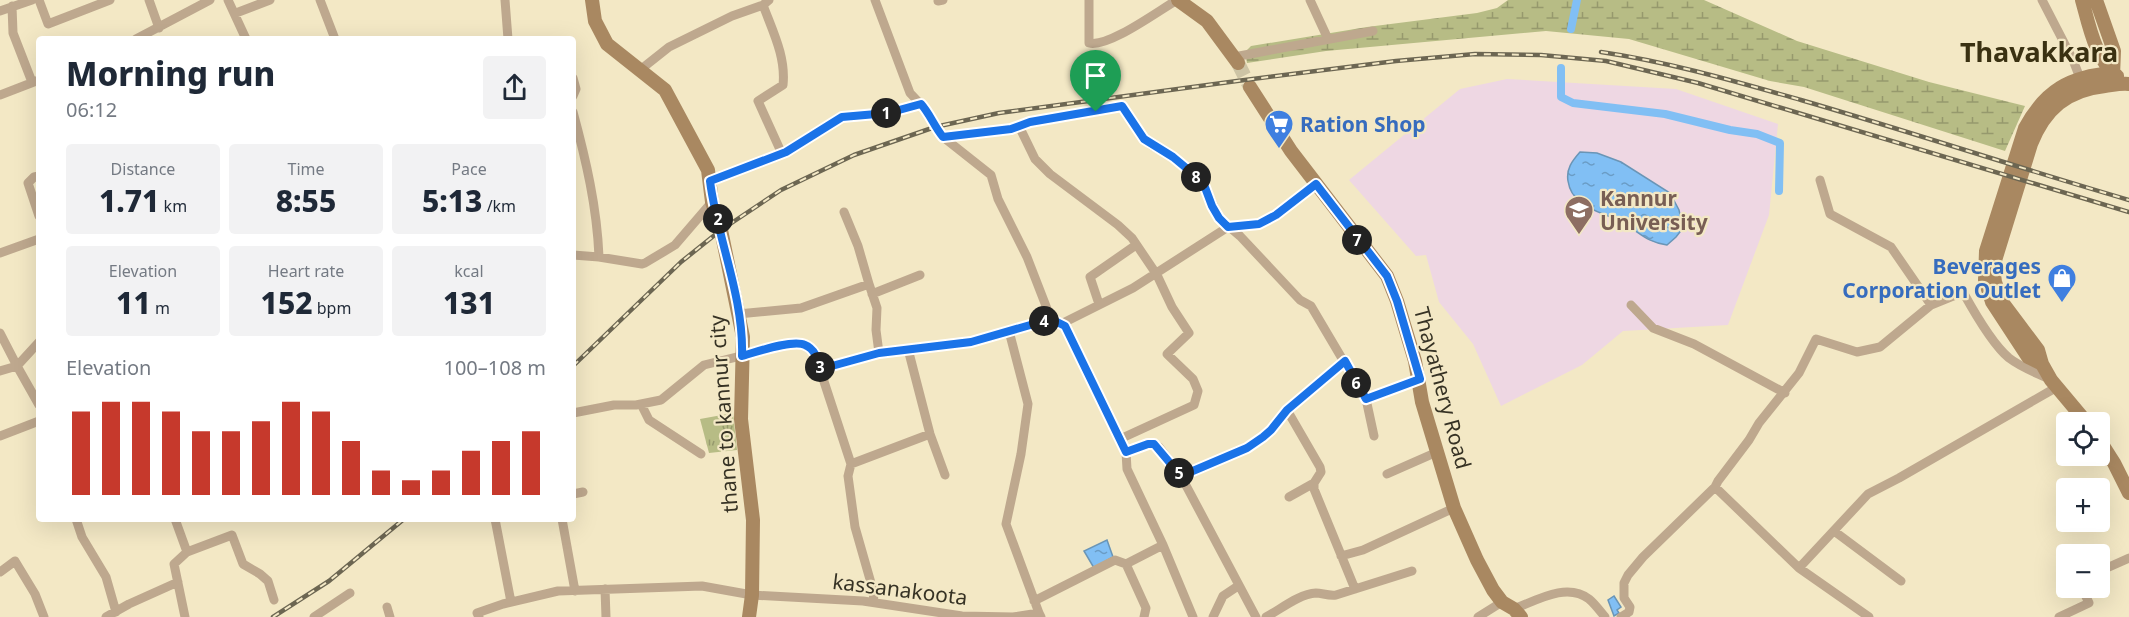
<!DOCTYPE html>
<meta charset="utf-8">
<style>
:root{--surface:#fff;--page:#f2f2f3;--text:#1f2937;--muted:#747a83;--accent:#c6392c}
body{margin:0;font-family:"Noto Sans",sans-serif;background:var(--page);color:var(--text);height:100vh;display:flex;flex-direction:column;font-size:22px;white-space:nowrap}
*{box-sizing:border-box;margin:0}
p{font-size:20px;color:var(--muted)}
.icon{flex:none;width:33px;height:33px;fill:none;stroke:currentColor;stroke-width:2;stroke-linecap:round;stroke-linejoin:round}
.map{position:relative;flex:1;overflow:hidden}
.side{position:absolute;left:36px;top:36px;width:540px;height:486px;display:flex;flex-direction:column;background:var(--surface);border-radius:6px;box-shadow:0 6px 24px #0002}
.side>*{flex:none}
.tools{position:absolute;left:2056px;top:412px;display:grid;gap:12px}
.tools a{display:grid;place-items:center;width:54px;height:54px;border-radius:6px;background:var(--surface);box-shadow:0 6px 24px #0002;font-size:30px}
.pin{position:absolute;display:grid;place-items:center;width:51px;height:51px;color:#fff;margin:-62px -26px;border-radius:50% 50% 50% 0;rotate:-45deg;box-shadow:0 0 6px #0007}
.pin .icon{rotate:45deg}
.km{position:absolute;width:30px;height:30px;margin:-15px;border-radius:50%;background:#222;color:#fff;font-size:16px;line-height:30px;text-align:center}
.round{display:grid;place-items:center;flex:none;width:63px;height:63px;border-radius:6px;background:var(--page)}
.headline{display:flex;align-items:center;justify-content:space-between;height:102px;padding:0 30px}
h1{font-size:33px;font-weight:800;line-height:45px}
.stats{display:grid;grid-template-columns:repeat(3,1fr);gap:9px;height:102px;padding:6px 30px}
.stats div{display:grid;align-content:center;border-radius:6px;background:var(--page);text-align:center}
.stats b{font-size:30px;font-weight:800}
.stats small{font-size:16px;font-weight:400}
.stats p{font-size:16px}
.chart{height:168px;padding:12px 30px}
.chart p{display:flex;justify-content:space-between}
.chart svg{width:100%;height:108px;margin-top:6px;stroke:var(--accent);stroke-width:6}
.map>svg:first-child{display:block}
.education{fill:#eed7e3}
.grass{fill:url(#grass-tufts)}
.wetland{fill:url(#wetland-marsh)}
.water{fill:url(#water-ripples);stroke:#6a95b6;stroke-width:1.5}
.lines{fill:none;stroke-linecap:round;stroke-linejoin:round}
.canal{stroke:#81bff4;stroke-width:8}
.secondary-tunnel{stroke:#cdc4a5;stroke-width:14;stroke-dasharray:14 7;stroke-linecap:butt}
.street{stroke:#bea88e;stroke-width:9}
.secondary{stroke:#a98861;stroke-width:14}
.rail-casing{stroke:#6c6652;stroke-width:4.5}
.rail{stroke:#f3e8c5;stroke-width:2;stroke-dasharray:7;stroke-linecap:butt}
.route-casing{stroke:#fff;stroke-width:12}
.route{stroke:#1a73e8;stroke-width:8}
.labels{text-anchor:middle;dominant-baseline:central;stroke-width:4.5;stroke-linejoin:round;paint-order:stroke}
.shop-label{font-size:21px;font-weight:bold;fill:#366cbe;stroke:#f3e8c5;text-anchor:start}
.education-label{font-size:21px;font-weight:bold;fill:#785e54;stroke:#f3e8c5;text-anchor:start}
.street-label{font-size:21px;fill:#363224;stroke:#f3e8c5}
.district-label{font-size:27px;font-weight:bold;fill:#3a3112;stroke:#f3e8c5}
</style>
<div class="map">
<svg width="2129" height="617" viewBox="0 0 2129 617">
<defs>
<pattern id="grass-tufts" width="24" height="20" patternUnits="userSpaceOnUse" patternTransform="scale(1.5)"><rect width="24" height="20" fill="#b7bc85"/><path d="M3 7l-1-3M5 7V3M7 7l1-3M15 17l-1-3M17 17v-4M19 17l1-3" fill="none" stroke="#96996d"/></pattern>
<pattern id="wetland-marsh" width="20" height="14" patternUnits="userSpaceOnUse" patternTransform="scale(1.5)"><rect width="20" height="14" fill="#b7bc85"/><path d="M1 5h8M5 5V1M11 12h8M15 12V8" fill="none" stroke="#96996d"/></pattern>
<pattern id="water-ripples" width="26" height="14" patternUnits="userSpaceOnUse" patternTransform="scale(1.5)"><rect width="26" height="14" fill="#81bff4"/><path d="M2 4q2-2 4 0t4 0M15 11q2-2 4 0t4 0" fill="none" stroke="#6a9cc5"/></pattern>
</defs>
<rect width="100%" height="100%" fill="#f3e8c5"/>
<path class="education" d="M1507,79L1676,89L1778,124L1769,215L1728,325L1623,331L1582,365L1501,406L1473,344L1439,302L1426,255L1416,256L1349,180L1460,89Z"/>
<path class="grass" d="M733,413L737,450L709,453L700,419Z"/>
<path class="wetland" d="M1508,0H1704L1797,41L1929,82L2025,106L2005,151L1804,87L1770,81L1629,39L1546,31L1326,51L1247,63L1245,52L1251,46L1367,27L1477,13L1497,8Z"/>
<path class="water" d="M1580,152L1597,153L1621,162L1670,193L1679,210L1683,228L1676,237L1667,245C1645,242 1639,231 1621,222C1601,211 1572,208 1568,181C1566,169 1572,161 1580,152Z
M1107,540L1113,557L1094,568L1084,551Z
M1614,596L1621,607L1617,610L1619,613L1614,616L1608,600Z"/>
<g class="lines">
<path class="canal" d="M1571,29L1577,0
M1561,68V97L1573,103L1665,114L1730,130L1757,134L1780,143L1779,191"/>
<path class="secondary-tunnel" d="M1238,63L1250,87"/>
<path class="street" d="M39,0L48,24L110,0
M149,0L159,28
M228,0L246,39
M320,0L335,39
M505,0L508,39
M875,0L910,93L928,112L935,127L943,137L991,175L998,199L1027,257L1051,319
M1089,0V43C1108,48 1158,11 1177,0
M1310,0L1328,39
M2042,0L2073,60L2080,78
M938,1L943,0
M763,5C773,32 786,57 783,85L758,101L782,154
M12,6L13,33L32,82
M0,11L32,0
M236,13L270,0
M136,39L210,0
M1234,57L1373,31
M640,70L669,47L732,16L763,5L769,0
M573,78L576,89L573,96
M0,95L39,80
M573,112C586,160 597,207 599,257
M1019,126L1035,159L1050,174L1118,225L1132,238L1157,275L1172,307L1189,333L1167,354L1193,379L1198,391L1194,405L1120,439
M943,137L1011,129L1030,122L1122,106L1144,139L1151,145L1173,157L1203,182L1219,218L1240,236L1300,300L1311,306L1366,399L1420,379
M39,176L34,177L28,183L39,216
M1820,180L1830,214L1891,247L1931,305
M710,181L786,152L842,117L888,113L921,104
M844,212L858,246L869,284
M0,253L39,239
M573,255L599,257L642,264L645,263L675,245L712,202
M872,294L920,275
M1099,304L1090,277L1136,245
M1631,305L1653,328L1694,344L1785,393
M738,314L801,308L869,284L877,308L876,330L879,353
M1061,324L1133,288L1228,227L1259,224L1276,215L1316,184
M1009,331L1028,404L1021,454L1006,524L1039,613
M0,333L17,366L39,405
M908,349L930,434L945,475
M821,369L879,353L971,342L1051,319L1065,326L1126,452C1136,448 1149,440 1159,447L1181,476L1256,617
M0,371L17,366L39,342
M1366,399L1374,436
M641,404L649,420L701,454
M1287,410L1320,467L1321,472L1314,483V489L1355,589
M573,413L614,405H636L661,400L704,365L794,343L805,345L815,354L851,464L848,476L855,527L873,590L874,602
M0,436L39,421
M851,464L930,434
M1387,474L1437,452
M1181,476L1247,448L1263,437L1271,430L1287,410L1345,361
M1715,487L1799,568
M573,494L583,492
M1289,497L1314,483
M76,519L82,537L106,577L116,612
M175,519L187,552
M495,519L511,602
M562,519L575,591
M1834,531L1901,581
M1163,545L1193,617
M1341,556L1363,550L1454,508
M1126,564L1163,545L1127,469L1126,452
M2100,571L2129,558
M0,572L15,561L35,594L44,617
M605,589L606,617
M1034,601L1115,560L1126,564L1146,608L1144,617
M387,607L390,617
M1514,609C1537,600 1567,582 1589,599C1595,604 1600,611 1605,617
M106,617L129,604L178,582
M185,617L174,564L187,552L232,535L243,564L260,574L268,581L274,600
M314,617L350,593
M479,617L477,613L503,604L558,591L702,586L752,595L863,601L962,616L1013,617L1039,613L1041,617
M1213,617L1223,596L1238,586
M1266,617C1281,609 1299,594 1316,593C1322,593 1328,596 1336,595L1412,571
M1478,617L1502,602
M1621,617L1629,612L1630,607L1624,598V583L1628,575L1643,557L1715,487L1718,481L1749,440L1759,423L1799,373L1816,339L1857,352L1880,347L1931,305L1963,292C1974,312 1992,344 2009,358C2022,368 2037,373 2051,380
M1869,617L1799,568L1868,494L1899,478L2057,387
M2059,617L2089,603L2082,588"/>
<path class="secondary" d="M592,0L595,21L607,44L665,90L708,170L712,202L721,230L743,337L741,419L753,520L752,595L749,617
M1178,0L1207,21L1238,63
M2082,0C2089,25 2095,59 2117,76
M2096,0L2114,51L2113,76
M1250,87L1291,151L1387,276L1397,301L1415,361L1422,402L1454,508L1477,560L1493,590L1502,602L1514,609L1521,617
M2042,364L2028,357L1992,302L1985,280L1986,251L2025,128C2045,91 2070,76 2113,73
M2087,423L2051,380L2042,364L2038,350L2002,302L1995,282L1993,267L2031,144C2045,109 2067,90 2105,86C2113,85 2121,83 2129,84
M2100,441L2114,463L2129,493"/>
<g class="rail-casing">
<path id="rail" d="M1601,52C1669,62 1734,81 1801,100C1911,132 2019,168 2129,200
M573,366L681,262L721,230L781,190L854,155L935,127L999,113L1237,81L1396,61L1475,54L1541,55L1606,61L1698,83L2129,212
M273,617L329,581L404,519"/>
</g>
<use href="#rail" class="rail"/>
</g>
<g class="lines">
<g class="route-casing">
<path id="route" d="M921,104C930,114 934,126 943,137L1011,129L1030,122L1122,106L1144,139L1173,157L1203,182L1212,206L1219,218L1228,227L1259,224L1276,215L1316,184L1387,276L1397,301L1420,379L1366,399L1345,361L1287,410L1271,430L1263,437L1247,448L1181,476L1154,444H1148L1126,452L1065,326L1051,319L971,342L879,353L821,369C818,360 815,349 805,345C793,339 756,352 742,356C744,297 717,238 710,181L786,152L842,117L888,113Z"/>
</g>
<use href="#route" class="route"/>
</g>
<defs>
<g id="supermarket-pin" transform="scale(1.5)"><path d="M0 17L-7.5 6A9.5 9.5 0 1 1 7.5 6Z" fill="#3f7fe0" stroke="#f3e8c5"/><path d="M-6-5.5h2.5l.6 2H6L4.5 2H-2.5L-4.4-4H-6ZM-1.5 3.2a1.3 1.3 0 1 0 .1 0ZM3 3.2a1.3 1.3 0 1 0 .1 0Z" fill="#fff"/></g>
<g id="university-pin" transform="scale(1.5)"><path d="M0 17L-7.5 6A9.5 9.5 0 1 1 7.5 6Z" fill="#8d6e63" stroke="#f3e8c5"/><path d="M0-5L7-2L0 1L-7-2ZM-4 1L0 2.5L4 1V4Q0 6-4 4Z" fill="#fff"/></g>
<g id="shop-pin" transform="scale(1.5)"><path d="M0 17L-7.5 6A9.5 9.5 0 1 1 7.5 6Z" fill="#3f7fe0" stroke="#f3e8c5"/><path d="M-5-2.5h2.3a2.7 3.5 0 0 1 5.4 0H5L5.5 6h-11ZM-1.5-2.5h3a1.5 2.3 0 0 0-3 0Z" fill="#fff"/></g>
</defs>
<g fill-rule="evenodd">
<use href="#supermarket-pin" x="1279" y="124"/>
<use href="#university-pin" x="1579" y="210"/>
<use href="#shop-pin" x="2062" y="278"/>
</g>
<g class="labels">
<g class="shop-label">
<text x="1300" y="124">Ration Shop</text>
<text x="2041" y="266" text-anchor="end">Beverages<tspan x="2041" dy="24">Corporation Outlet</tspan></text>
</g>
<g class="education-label">
<text x="1600" y="198">Kannur<tspan x="1600" dy="24">University</tspan></text>
</g>
<g class="street-label">
<text transform="translate(1443 388) rotate(75)">Thayathery Road</text>
<text transform="translate(723 414) rotate(-94)">thane to kannur city</text>
<text transform="translate(900 589) rotate(7)">kassanakoota</text>
</g>
<g class="district-label">
<text x="2039" y="51">Thavakkara</text>
</g>
</g>
</svg>
<div class="tools">
<a><svg class="icon" aria-label="locate" viewBox="0 0 24 24"><circle cx="12" cy="12" r="6"/><path d="M12 2v4M12 18v4M2 12h4M18 12h4"/></svg></a>
<a>+</a>
<a>−</a>
</div>
<div class="pin" style="left:1096px;top:112px;background:#1e9e55"><svg class="icon" aria-label="arrive" viewBox="0 0 24 24"><path d="M6 21V4h12l-3 4 3 4H6"/></svg></div>
<b class="km" style="left:886px;top:113px">1</b>
<b class="km" style="left:718px;top:219px">2</b>
<b class="km" style="left:820px;top:367px">3</b>
<b class="km" style="left:1044px;top:321px">4</b>
<b class="km" style="left:1179px;top:473px">5</b>
<b class="km" style="left:1356px;top:383px">6</b>
<b class="km" style="left:1357px;top:240px">7</b>
<b class="km" style="left:1196px;top:177px">8</b>
<section class="side">
<div class="headline"><div><h1>Morning run</h1><p>06:12</p></div><a class="round"><svg class="icon" aria-label="share" viewBox="0 0 24 24"><path d="M12 15V3M7 8l5-5 5 5M5 13v7h14v-7"/></svg></a></div>
<div class="stats">
<div><p>Distance</p><b>1.71<small> km</small></b></div>
<div><p>Time</p><b>8:55</b></div>
<div><p>Pace</p><b>5:13<small> /km</small></b></div>
</div>
<div class="stats">
<div><p>Elevation</p><b>11<small> m</small></b></div>
<div><p>Heart rate</p><b>152<small> bpm</small></b></div>
<div><p>kcal</p><b>131</b></div>
</div>
<div class="chart"><p><span>Elevation</span>100–108 m</p>
<svg viewBox="0 0 160 44" preserveAspectRatio="none"><path d="M5 44V10M15 44V6M25 44V6M35 44V10M45 44V18M55 44V18M65 44V14M75 44V6M85 44V10M95 44V22M105 44V34M115 44V38M125 44V34M135 44V26M145 44V22M155 44V18"/></svg>
</div>
</section>
</div>
